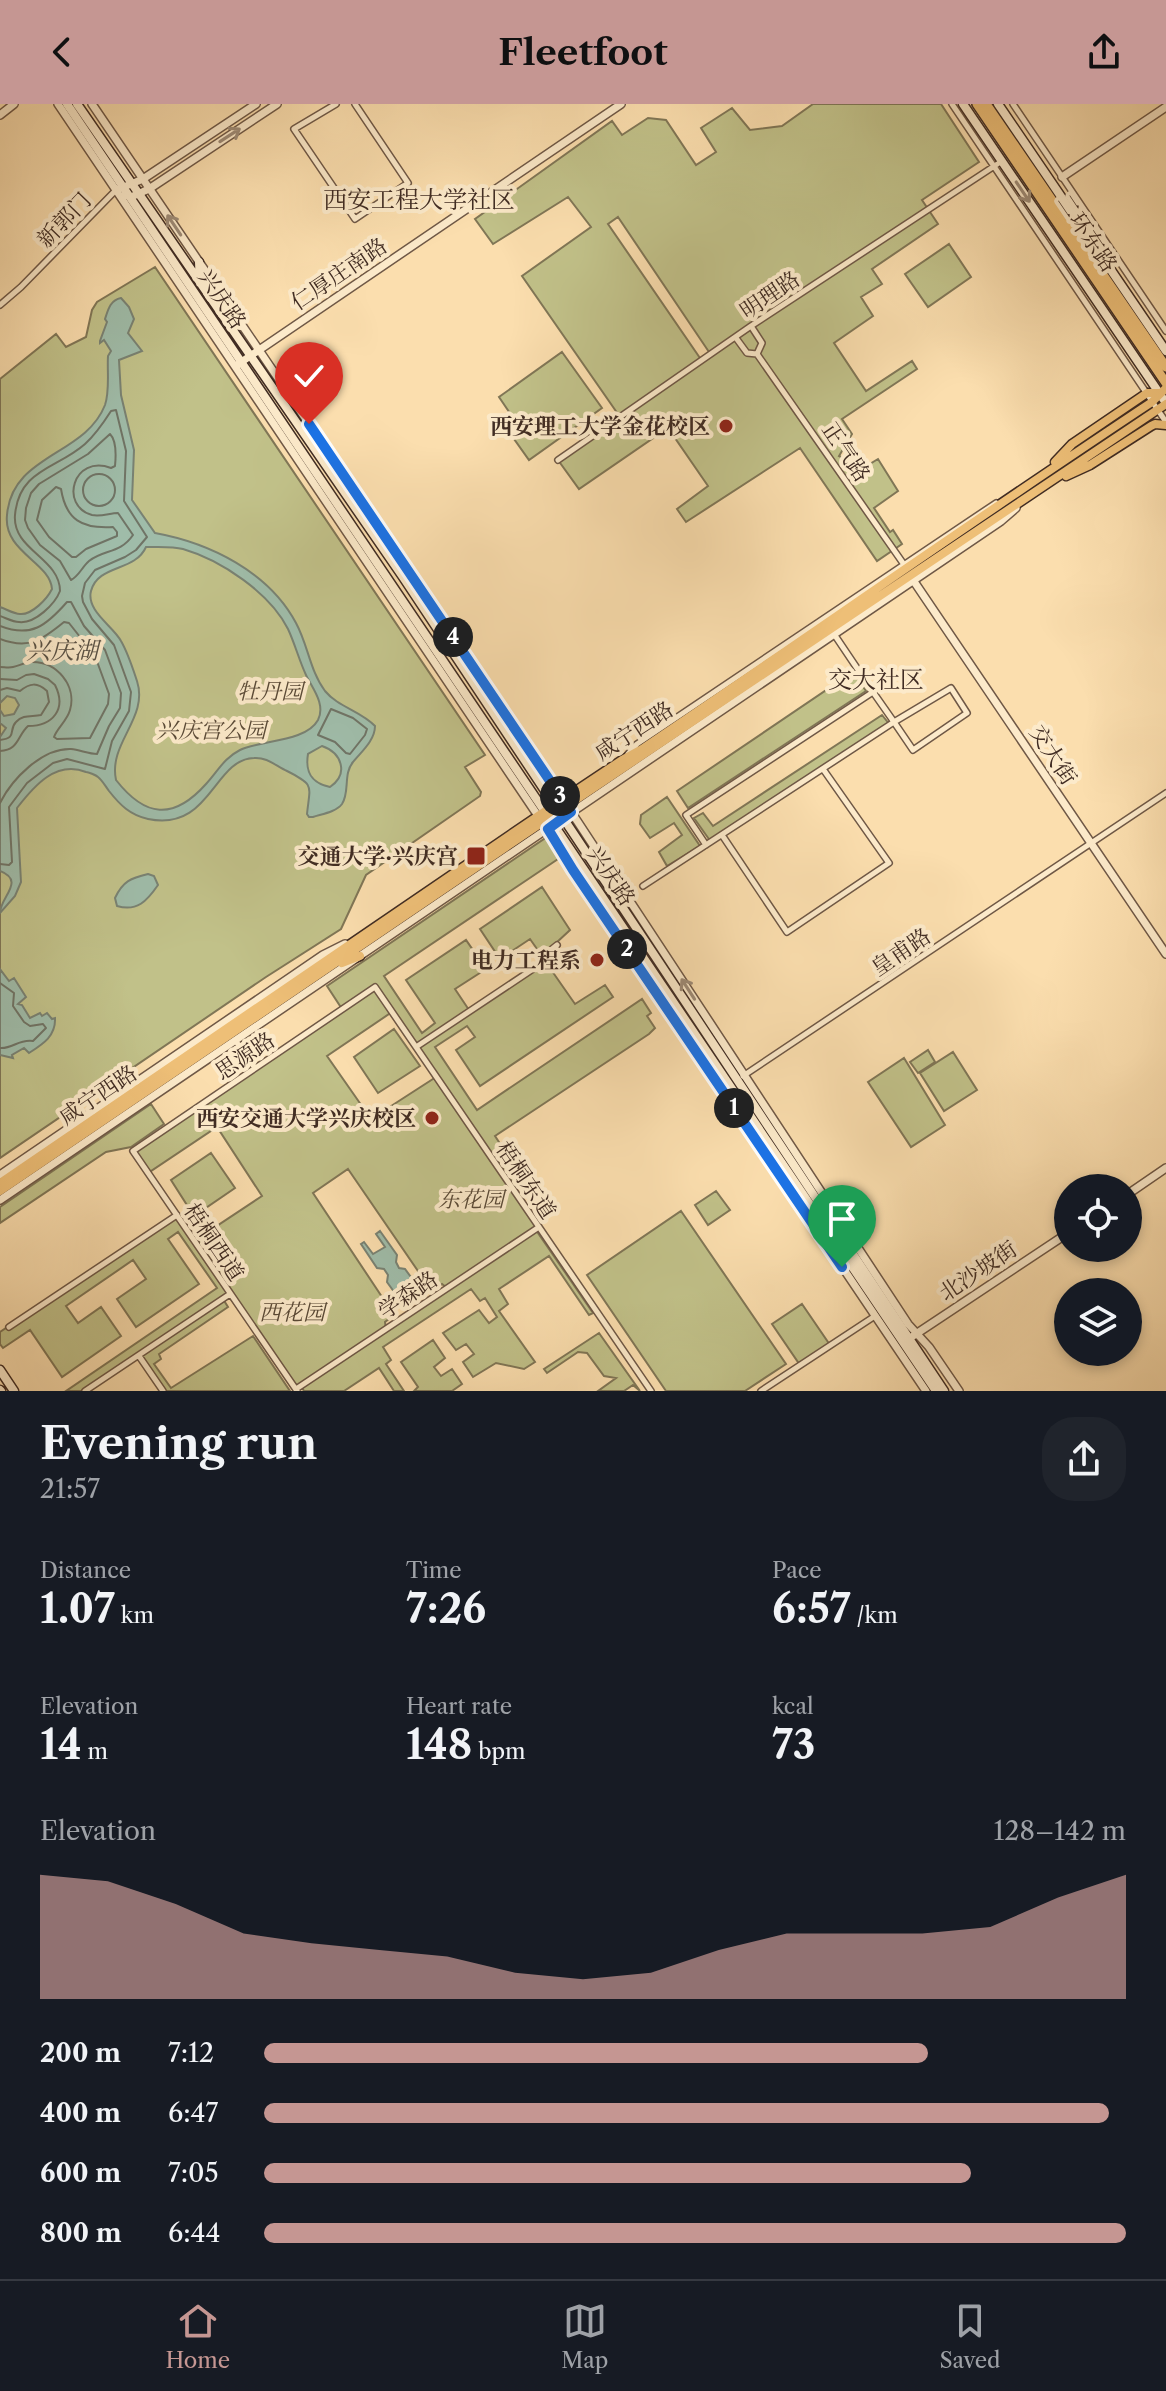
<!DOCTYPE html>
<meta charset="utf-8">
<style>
:root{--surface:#171b24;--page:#20242c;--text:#f1f3f6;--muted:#9ea1a6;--line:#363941;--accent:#c59692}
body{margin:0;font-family:"Libre Caslon Text","Noto Serif SC",serif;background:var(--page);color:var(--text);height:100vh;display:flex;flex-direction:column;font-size:30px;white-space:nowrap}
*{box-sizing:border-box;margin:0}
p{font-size:26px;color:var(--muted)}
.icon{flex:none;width:44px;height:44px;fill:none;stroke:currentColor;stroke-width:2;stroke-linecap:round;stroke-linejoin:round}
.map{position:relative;height:1287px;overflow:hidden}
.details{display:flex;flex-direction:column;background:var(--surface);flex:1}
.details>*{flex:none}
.tools{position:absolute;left:1054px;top:1070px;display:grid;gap:16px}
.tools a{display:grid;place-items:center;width:88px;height:88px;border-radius:50%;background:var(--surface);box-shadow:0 4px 12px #0003;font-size:40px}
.pin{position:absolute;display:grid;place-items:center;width:68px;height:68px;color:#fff;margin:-82px -34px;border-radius:50% 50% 50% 0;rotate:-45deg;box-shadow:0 0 8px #0007}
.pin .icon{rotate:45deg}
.km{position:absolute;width:40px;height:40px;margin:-20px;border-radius:50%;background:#222;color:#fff;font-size:22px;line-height:40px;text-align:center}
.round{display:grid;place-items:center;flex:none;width:84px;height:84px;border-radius:32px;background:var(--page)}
.overview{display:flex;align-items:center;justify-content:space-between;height:136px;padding:0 40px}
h1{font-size:44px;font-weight:800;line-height:60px}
.metrics{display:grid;grid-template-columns:repeat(3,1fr);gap:12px;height:136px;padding:8px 40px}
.metrics div{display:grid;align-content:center}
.metrics b{font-size:40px;font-weight:800}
.metrics small{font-size:22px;font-weight:400}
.metrics p{font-size:22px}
.chart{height:224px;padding:16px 40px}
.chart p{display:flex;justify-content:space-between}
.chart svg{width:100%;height:144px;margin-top:8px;fill:var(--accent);opacity:.7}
ul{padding:0 40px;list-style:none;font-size:26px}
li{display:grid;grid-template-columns:128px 96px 1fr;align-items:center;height:60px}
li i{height:20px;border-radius:10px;background:var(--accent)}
header{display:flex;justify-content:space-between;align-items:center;height:104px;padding:0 40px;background:var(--accent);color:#111;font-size:36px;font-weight:800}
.menu{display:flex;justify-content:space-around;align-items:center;height:112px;border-top:2px solid var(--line);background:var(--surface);font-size:22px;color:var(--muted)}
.menu a{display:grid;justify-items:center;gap:4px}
.menu .active{color:var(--accent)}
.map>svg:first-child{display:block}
.green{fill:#c1c189;stroke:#807656;stroke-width:2;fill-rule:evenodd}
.water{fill:#9fbca9;stroke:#798273;stroke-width:2;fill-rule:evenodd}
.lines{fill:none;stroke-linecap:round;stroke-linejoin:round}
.shore{stroke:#707466;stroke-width:2}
.minor-casing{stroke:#6f5846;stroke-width:8}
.tertiary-casing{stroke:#6f5846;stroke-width:10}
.secondary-casing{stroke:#402c23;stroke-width:11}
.primary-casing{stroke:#402c23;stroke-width:11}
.trunk-casing{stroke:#402c23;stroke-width:12}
.minor{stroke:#fceaca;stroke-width:5}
.tertiary{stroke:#fceaca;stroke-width:7}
.secondary{stroke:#fceaca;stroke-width:8}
.primary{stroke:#eebf77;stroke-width:8}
.trunk{stroke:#eebf77;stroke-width:9}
.oneway{stroke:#9e8b76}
.route-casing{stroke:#fff;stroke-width:16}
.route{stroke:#1a73e8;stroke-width:10}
.poi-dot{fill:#8f2418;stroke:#fceaca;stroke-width:3}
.labels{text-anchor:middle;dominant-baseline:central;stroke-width:8;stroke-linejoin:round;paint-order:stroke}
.street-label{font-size:22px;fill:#402c23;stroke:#fceaca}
.poi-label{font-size:22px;font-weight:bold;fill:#402c23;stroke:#fceaca;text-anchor:end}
.park-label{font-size:22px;font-style:italic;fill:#5a4a37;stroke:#fceaca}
.neighbourhood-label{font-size:24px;fill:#402c23;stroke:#fceaca}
.water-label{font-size:24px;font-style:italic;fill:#585044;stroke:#fceaca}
</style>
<header><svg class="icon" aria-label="back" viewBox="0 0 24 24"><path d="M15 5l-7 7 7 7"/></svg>Fleetfoot<svg class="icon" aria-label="share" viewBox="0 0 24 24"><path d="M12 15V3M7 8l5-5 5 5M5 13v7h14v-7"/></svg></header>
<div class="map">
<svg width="1166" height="1287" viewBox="0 0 1166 1287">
<rect width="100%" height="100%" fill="#fbdeae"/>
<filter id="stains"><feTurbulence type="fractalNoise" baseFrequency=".0025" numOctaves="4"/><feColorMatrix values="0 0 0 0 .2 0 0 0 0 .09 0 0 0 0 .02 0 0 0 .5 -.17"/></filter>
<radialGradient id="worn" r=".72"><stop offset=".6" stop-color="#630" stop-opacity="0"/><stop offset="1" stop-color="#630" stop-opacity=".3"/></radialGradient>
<path class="green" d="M813,0H941L979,58L922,96L938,120L872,165L882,180L861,193L873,212L834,239L866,287L912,257L917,265L842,315L852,330L839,352L863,364L878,355L898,387L874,404L890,428L893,426L902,440L877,457L800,344L686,418L677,405L708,382L668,324L579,385L558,356L620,313L522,172L591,123L568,93L493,140L475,115L612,17L622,31L648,14L666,16L696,61L716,48L701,24L732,4L750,26L782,22ZM618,113L711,251L756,222L674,277L702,257L608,120Z
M949,140L971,173L928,203L905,170Z
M155,163L485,651L465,663L481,688L480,692L366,771L341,825L266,873L0,1054V275L56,230L66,243L86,233L92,206L97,198Z
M562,248L602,304L529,356L507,325L516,318L499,293Z
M853,568L866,587L688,704L677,687Z
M882,611L890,621L711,738L694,714L703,709L713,722Z
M667,693L700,742L667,762L659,748L682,731L674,719L650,734L640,720L641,711Z
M547,733L561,753L384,872L422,929L435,919L406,876L466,836L486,865L455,885L469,906L545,857L575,900L605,881L613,893L480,982L456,946L475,933L467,922L435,943L477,1006L642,895L651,909L647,912L655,924L649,930L495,1032L522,1073L510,1080L539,1123L536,1126L593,1209L589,1211L549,1152L499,1185L508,1200L499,1207L535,1258L524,1265L496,1259L473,1273L463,1258L474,1250L466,1240L456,1246L443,1229L479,1206L489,1219L497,1213L485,1194L480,1197L471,1185L383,1243L391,1256L386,1260L404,1287H394L379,1264L344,1287H304L301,1282L295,1285L228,1191L223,1195L228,1203L159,1250L161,1255L154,1260L171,1284L253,1232L290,1287H163L139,1251L85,1287H66L217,1184L178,1128L168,1135L199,1180L136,1223L117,1195L146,1175L133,1156L66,1202L78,1219L101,1203L121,1232L62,1273L30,1226L3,1244L0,1240V1228L177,1111L194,1137L262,1092L217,1023L148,1069L133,1047L342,905L327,882ZM392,908L436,973L371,1015L327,952ZM348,1065L431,1186L442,1180L447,1184L386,1225L385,1218L394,1211L313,1089Z
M542,783L570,826L542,852L530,835L500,855L480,825Z
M394,925L420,962L378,989L354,953Z
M928,946L935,958L918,969L910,958Z
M953,948L977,986L944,1007L920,969Z
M904,954L945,1021L911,1043L868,978Z
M151,1000L164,1020L131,1043L106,1048L0,1119V1103Z
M211,1049L235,1084L194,1112L171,1076Z
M716,1087L730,1106L708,1121L695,1101Z
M681,1107L786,1260L745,1287H666L587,1171Z
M802,1200L830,1241L800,1261L772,1220Z
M599,1229L640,1287L633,1281L624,1287H598L616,1274L604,1272L587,1249L578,1248L547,1269L544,1265Z
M433,1236L445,1254L434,1263L441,1272L452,1265L462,1280L452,1287H414L418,1283L401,1258Z"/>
<path class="water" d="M121,194L129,203L134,215L128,229L142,247L119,256L121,291L134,346L132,396L155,429C210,439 269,468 296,519C308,541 310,567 325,587C338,603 361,607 375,622C375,637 360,649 353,658C343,670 350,688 342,700C336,708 322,710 313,713H309L307,710C310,681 315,681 287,667C276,662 267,653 254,654C213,655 211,728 148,715C130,711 120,701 109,687C106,683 102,676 98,673C96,671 88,668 86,668C56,656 34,682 17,704L21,778L15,792L0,809C0,793 26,777 0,767V633L6,624L0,619V606L4,612L14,610L19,601L15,594L7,592L0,599V503C6,505 14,510 20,510C32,511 47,495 52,485C50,458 3,448 7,411C12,350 85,352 105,301C110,287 107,267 108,252L111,247L104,236L100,239V237L107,218L105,215C108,206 110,196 121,194ZM146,443C157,443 172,442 183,445C221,456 270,489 288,525C295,540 299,556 306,571C312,584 326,600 318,616C306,638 261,636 240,646C224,654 218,667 206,680C173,717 145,713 116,676C108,639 149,614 137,577C133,565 128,549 121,537C113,522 86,507 91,487C98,460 135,468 146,443ZM322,642C342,649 349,670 330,683C311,679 305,668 308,650Z
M148,770L154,772L158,781C147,797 137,808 117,802L115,794C123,777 131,774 148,770Z
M0,865L9,877L14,874L26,893L18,900L22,901L30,914L40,909L42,912L47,909L52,915L55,914C56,932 43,940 29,949L24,944L12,951L13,954L0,951Z
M380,1127L397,1151L396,1158L399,1164L405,1165L416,1180L397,1192L387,1178L388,1171L384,1165L377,1164L361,1140L364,1138L373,1150L385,1143L376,1130Z"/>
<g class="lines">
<path class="shore" d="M110,330C117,337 116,352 115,362L111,364C73,350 59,402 92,411C101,413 110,409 118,409L133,431C120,450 104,445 89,457C82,463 79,472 71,476L60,457L40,441L28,424L25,416L26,404L31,389L39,380L88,350Z
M83 386a16 16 0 1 1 32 0a16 16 0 1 1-32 0Z
M56,383L61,385C66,416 82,425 113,423L117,428V432L86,445L76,453H72L49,433L37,416L42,396Z
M0,512C6,514 13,518 19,518C35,520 55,500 60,487C60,454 12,446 15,411C19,365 57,365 85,340C95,331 104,318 111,307L116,306L126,347L124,397L147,433L136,446L125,453L95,466L85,479L82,492L83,498L92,515L114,541L131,588L129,607L112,637L105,665L67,655L53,659L27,679L9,703L12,758L9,761L0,760
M0,522C31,534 46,522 67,498H71L84,522L105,546L121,589L120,604L109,622L97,650C89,650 80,646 71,645C42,644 12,675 0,699
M0,535C29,546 42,536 64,518L69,519L95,552L109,590L108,600L90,634L57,635L54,633C57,624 67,617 70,606C77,582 57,557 31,558C25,558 19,562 13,563C9,564 4,563 0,563
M0,575L17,576L26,571L34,570L48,575L55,581C67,605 53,622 28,622C17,632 19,646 0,647
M0,586L7,584L20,587C30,579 37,578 47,587L49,598L41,611C32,613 23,610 16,618C8,626 18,634 0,636
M331,605L353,614L367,625L365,631L350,650L346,649L335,638L318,631Z
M0,879L14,889L13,902L24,918L30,922L43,920L46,924L33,937C18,935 13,945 0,944"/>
<g class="minor-casing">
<path id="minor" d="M336,0L294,25L355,115L408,79L355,0
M952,0L1166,318
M1013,0L1166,227
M0,201L21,183L116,86
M736,234L747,249L757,250L762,239L751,222
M757,250L905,462
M558,356L751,222L1002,57
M834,530L873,588
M628,650L637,640L996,399
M722,731L787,828L889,759L823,665
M643,782L894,618L913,646L967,609L951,584L894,618L873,588L686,711L706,741
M235,936L255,964
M416,943L545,857L547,849L557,841
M743,972L1166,689
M9,1223L177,1111
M139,1252L163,1287
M296,1285L539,1123
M85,1287L230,1190
M297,1287L133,1047L375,883L651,1287
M761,1287L875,1212"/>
</g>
<g class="tertiary-casing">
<path id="tertiary" d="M58,0L926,1287
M92,0L541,662L908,1220L929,1243L959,1287
M0,11L14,0
M1062,73L1166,3
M119,85L143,75L256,0
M125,90L131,93L149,85L277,0
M237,261L621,0
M911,473L1166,850
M0,1071L323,851L345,840
M1128,1090L1166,1064
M0,1096L1001,417L1016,404
M913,1232L1068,1129"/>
</g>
<g class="secondary-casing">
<path id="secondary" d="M67,0L936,1287
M77,0L403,473L944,1287
M963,0L1166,299
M998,0L1166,247
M199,158L200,179
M0,1266L14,1287
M0,1286L1,1287"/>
</g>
<g class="primary-casing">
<path id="primary" d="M1055,358L1072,340L1147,289H1159
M1066,372L1090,361L1151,322L1155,320L1166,321
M342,859L360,852
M0,1079L538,712L622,656L642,645C812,530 981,411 1152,298L1166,284
M0,1087L543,718L1166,300"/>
</g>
<g class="trunk-casing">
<path id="trunk" d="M977,0L1166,279
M986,0L1166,263"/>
</g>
<use href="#minor" class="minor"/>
<use href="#tertiary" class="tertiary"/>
<use href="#secondary" class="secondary"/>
<use href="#primary" class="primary"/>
<use href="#trunk" class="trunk"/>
</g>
<defs><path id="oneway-shaft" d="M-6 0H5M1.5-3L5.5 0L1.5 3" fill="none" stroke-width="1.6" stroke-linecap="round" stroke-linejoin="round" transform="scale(2)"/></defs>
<g class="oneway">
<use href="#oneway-shaft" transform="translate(230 31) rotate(-33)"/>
<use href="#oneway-shaft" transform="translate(1023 88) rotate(56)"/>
<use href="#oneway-shaft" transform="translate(174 121) rotate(-124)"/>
<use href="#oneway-shaft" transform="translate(688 885) rotate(-123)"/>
</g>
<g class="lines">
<g class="route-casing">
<path id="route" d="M309,320L571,708L548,725L573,766L842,1163"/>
</g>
<use href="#route" class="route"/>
</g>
<g class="poi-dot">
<circle cx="726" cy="322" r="8"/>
<rect x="466" y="742" width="20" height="20" rx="4"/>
<circle cx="597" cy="856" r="8"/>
<circle cx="432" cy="1014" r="8"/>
</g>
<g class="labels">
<g class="street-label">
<text transform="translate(64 116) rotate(-46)">新郭门</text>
<text transform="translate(1087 129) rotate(56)">二环东路</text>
<text transform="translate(339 170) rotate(-34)">仁厚庄南路</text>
<text transform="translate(770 191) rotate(-34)">明理路</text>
<text transform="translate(222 195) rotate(56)">兴庆路</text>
<text transform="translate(846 348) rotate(56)">正气路</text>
<text transform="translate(634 627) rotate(-33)">咸宁西路</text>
<text transform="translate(1053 651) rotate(57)">交大街</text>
<text transform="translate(611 772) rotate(56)">兴庆路</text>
<text transform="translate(901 848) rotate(-34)">皇甫路</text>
<text transform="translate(245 952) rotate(-34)">思源路</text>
<text transform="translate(98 991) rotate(-34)">咸宁西路</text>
<text transform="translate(526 1076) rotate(56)">梧桐东道</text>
<text transform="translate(214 1138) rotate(56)">梧桐西道</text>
<text transform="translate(978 1167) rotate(-34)">北沙坡街</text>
<text transform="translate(408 1191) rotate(-34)">学森路</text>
</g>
<g class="poi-label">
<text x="710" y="322">西安理工大学金花校区</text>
<text x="458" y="752">交通大学·兴庆宫</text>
<text x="581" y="856">电力工程系</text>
<text x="416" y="1014">西安交通大学兴庆校区</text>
</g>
<g class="park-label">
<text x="270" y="587">牡丹园</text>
<text x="211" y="626">兴庆宫公园</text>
<text x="471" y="1095">东花园</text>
<text x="292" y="1208">西花园</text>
</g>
<g class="neighbourhood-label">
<text x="419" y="95">西安工程大学社区</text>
<text x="876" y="575">交大社区</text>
</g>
<g class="water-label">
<text x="62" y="546">兴庆湖</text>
</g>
</g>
<rect width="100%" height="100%" filter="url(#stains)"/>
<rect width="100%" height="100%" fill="url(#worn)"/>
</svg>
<div class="tools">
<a><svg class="icon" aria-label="locate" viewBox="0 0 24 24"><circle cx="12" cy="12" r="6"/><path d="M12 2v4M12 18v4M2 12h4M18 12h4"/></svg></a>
<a><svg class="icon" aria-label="layers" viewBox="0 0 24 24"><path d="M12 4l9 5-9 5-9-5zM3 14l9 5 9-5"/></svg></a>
</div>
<div class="pin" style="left:842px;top:1163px;background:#1e9e55"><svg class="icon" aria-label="arrive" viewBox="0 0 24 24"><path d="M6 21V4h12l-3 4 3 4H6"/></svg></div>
<div class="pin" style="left:309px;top:320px;background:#d93025"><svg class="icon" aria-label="check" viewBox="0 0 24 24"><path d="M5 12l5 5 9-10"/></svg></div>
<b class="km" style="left:734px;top:1004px">1</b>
<b class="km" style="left:627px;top:845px">2</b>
<b class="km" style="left:560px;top:692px">3</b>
<b class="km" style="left:453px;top:533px">4</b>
</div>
<section class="details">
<div class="overview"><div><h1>Evening run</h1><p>21:57</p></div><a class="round"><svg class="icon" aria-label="share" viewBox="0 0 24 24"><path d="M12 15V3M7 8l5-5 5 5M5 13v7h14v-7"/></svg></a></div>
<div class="metrics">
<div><p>Distance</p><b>1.07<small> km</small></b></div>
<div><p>Time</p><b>7:26</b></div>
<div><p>Pace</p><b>6:57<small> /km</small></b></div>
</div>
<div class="metrics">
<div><p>Elevation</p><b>14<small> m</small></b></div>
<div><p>Heart rate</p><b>148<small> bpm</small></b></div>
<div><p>kcal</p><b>73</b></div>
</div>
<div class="chart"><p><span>Elevation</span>128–142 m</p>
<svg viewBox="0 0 160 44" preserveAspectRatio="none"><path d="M0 44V6L10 8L20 15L30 24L40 27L50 29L60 31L70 36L80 38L90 36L100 29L110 24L120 24L130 24L140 22L150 13L160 6V44z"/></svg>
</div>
<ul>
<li><b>200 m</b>7:12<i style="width:77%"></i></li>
<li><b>400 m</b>6:47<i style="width:98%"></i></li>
<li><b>600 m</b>7:05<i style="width:82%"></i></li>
<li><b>800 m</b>6:44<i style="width:100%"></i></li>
</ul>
</section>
<nav class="menu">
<a class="active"><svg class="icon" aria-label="home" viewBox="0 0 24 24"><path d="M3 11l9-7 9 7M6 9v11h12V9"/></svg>Home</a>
<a><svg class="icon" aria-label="map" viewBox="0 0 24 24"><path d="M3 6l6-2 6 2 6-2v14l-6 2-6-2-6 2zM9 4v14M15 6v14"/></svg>Map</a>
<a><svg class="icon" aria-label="saved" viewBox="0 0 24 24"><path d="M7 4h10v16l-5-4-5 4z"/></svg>Saved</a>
</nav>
